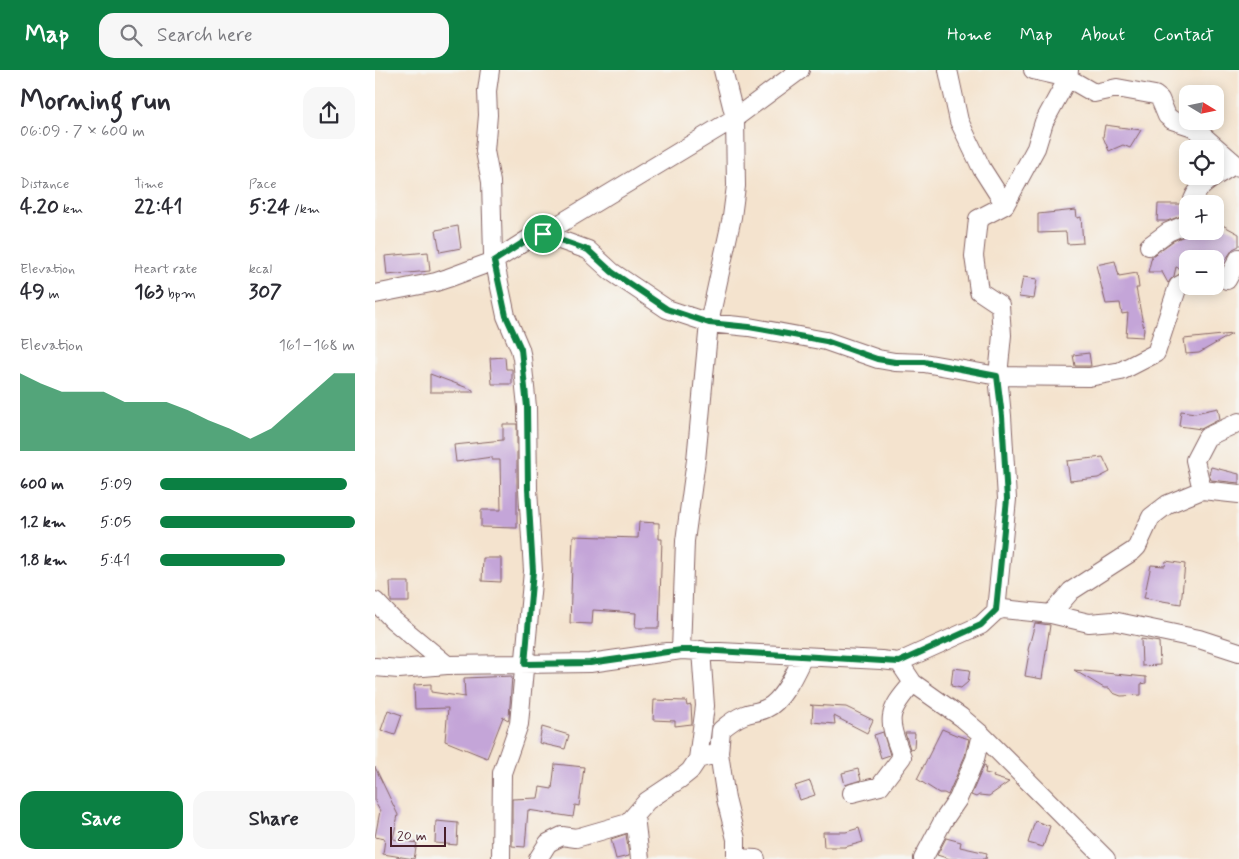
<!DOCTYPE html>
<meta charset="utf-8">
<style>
:root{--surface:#fff;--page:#f7f7f7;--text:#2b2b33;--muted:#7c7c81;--accent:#0b8043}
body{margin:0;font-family:Mynerve,sans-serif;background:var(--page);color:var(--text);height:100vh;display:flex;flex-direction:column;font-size:19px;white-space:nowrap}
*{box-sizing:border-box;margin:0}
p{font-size:16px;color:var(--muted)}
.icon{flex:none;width:28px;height:28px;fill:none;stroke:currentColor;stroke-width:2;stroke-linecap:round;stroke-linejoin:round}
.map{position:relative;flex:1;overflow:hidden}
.side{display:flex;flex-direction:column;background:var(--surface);width:375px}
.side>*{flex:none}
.needle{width:32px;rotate:100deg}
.buttons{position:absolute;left:804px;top:15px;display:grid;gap:10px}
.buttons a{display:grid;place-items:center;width:45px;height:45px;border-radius:10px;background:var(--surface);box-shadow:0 2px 12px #0003;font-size:25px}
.scale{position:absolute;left:15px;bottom:12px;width:56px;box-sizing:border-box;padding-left:5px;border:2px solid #4a1f2b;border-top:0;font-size:14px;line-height:18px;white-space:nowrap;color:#4a1f2b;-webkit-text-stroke:4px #f6f6f2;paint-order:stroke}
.pin{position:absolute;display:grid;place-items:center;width:42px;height:42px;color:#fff;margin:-21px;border:2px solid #fff;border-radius:50%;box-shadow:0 1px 5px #0007}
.round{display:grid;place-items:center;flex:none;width:52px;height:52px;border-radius:15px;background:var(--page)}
.headline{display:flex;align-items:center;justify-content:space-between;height:85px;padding:0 20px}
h1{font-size:28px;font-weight:700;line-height:38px}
.figures{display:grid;grid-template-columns:repeat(3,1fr);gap:8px;height:85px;padding:5px 20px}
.figures div{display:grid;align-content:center}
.figures b{font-size:21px;font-weight:700}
.figures small{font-size:14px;font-weight:400}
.figures p{font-size:14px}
.chart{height:140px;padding:10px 20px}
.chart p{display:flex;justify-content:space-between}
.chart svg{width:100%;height:90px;margin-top:5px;fill:var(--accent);opacity:.7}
.cta{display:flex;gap:10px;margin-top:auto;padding:10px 20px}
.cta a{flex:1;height:58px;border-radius:15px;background:var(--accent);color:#fff;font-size:20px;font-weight:700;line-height:58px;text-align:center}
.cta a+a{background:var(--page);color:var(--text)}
ul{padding:0 20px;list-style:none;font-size:16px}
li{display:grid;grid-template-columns:80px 60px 1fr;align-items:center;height:38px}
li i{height:12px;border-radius:6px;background:var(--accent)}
header{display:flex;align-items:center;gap:30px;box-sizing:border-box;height:70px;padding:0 25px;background:var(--accent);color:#fff}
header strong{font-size:24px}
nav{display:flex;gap:28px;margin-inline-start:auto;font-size:18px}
.search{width:350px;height:45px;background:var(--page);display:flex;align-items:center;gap:12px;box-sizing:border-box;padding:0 18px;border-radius:15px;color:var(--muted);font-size:19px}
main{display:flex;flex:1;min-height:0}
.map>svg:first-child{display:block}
.building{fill:#c4a5d8}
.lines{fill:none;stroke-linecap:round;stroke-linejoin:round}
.street-casing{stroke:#866464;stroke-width:20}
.street{stroke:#fff;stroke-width:18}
.route-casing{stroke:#fff;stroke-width:10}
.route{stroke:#0b8043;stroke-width:6}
</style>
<header>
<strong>Map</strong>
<div class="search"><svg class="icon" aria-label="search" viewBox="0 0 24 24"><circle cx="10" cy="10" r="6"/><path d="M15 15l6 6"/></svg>Search here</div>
<nav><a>Home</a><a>Map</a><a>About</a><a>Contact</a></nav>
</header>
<main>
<section class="side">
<div class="headline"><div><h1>Morning run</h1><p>06:09 · 7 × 600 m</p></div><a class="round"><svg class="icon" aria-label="share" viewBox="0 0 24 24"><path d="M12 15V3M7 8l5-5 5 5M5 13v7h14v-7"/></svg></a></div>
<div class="figures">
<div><p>Distance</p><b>4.20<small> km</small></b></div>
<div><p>Time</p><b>22:41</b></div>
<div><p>Pace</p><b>5:24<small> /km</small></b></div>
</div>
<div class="figures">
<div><p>Elevation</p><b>49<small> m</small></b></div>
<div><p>Heart rate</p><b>163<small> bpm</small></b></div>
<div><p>kcal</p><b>307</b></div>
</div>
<div class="chart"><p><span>Elevation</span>161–168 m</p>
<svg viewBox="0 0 160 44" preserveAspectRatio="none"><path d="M0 44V6L10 11L20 15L30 15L40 15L50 20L60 20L70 20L80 24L90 29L100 33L110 38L120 33L130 24L140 15L150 6L160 6V44z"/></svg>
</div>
<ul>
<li><b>600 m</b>5:09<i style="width:96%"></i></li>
<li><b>1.2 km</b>5:05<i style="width:100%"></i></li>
<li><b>1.8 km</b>5:41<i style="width:64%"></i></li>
</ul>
<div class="cta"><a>Save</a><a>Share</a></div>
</section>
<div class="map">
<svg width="864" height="789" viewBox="0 0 864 789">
<rect width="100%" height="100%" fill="#f6f6f2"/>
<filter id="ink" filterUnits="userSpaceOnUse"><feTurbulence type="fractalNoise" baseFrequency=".02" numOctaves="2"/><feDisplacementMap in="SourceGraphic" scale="10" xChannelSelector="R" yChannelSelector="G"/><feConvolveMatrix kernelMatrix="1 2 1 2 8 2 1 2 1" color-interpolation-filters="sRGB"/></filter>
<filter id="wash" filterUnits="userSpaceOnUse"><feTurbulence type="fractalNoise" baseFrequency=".0096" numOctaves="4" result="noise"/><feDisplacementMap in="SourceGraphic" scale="20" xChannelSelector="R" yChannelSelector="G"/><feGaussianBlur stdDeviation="1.12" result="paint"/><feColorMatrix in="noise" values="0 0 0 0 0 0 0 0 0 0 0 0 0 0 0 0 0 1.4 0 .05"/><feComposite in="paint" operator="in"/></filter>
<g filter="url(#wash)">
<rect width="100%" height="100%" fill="#f4e3ce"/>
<g id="blocks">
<path class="building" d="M730,55L766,60L755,78L748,75L734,81L728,67Z
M783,134H807L809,141L812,144L792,151H782Z
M701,140L702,148L706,147L708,173L692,174L691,162L663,163V144Z
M840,151L864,164V176L858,179L851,189H812V200L801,197L799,206L793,213L787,202H773L777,186L798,171L820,161H840Z
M83,156L86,178L65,182L61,160Z
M53,182L55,201L12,205L10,186Z
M740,191L744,206L762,203L764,218H761L769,259L768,267L751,266L753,243L747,244L745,233L731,234L721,195Z
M648,207L662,209L659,229L644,227Z
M857,264L824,283L811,284L809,269Z
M714,283L716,296H700L698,285Z
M130,287L131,299H137V314H117L115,288Z
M55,304L98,320V322H55Z
M843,338L845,349L826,359L804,356L806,341L820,343Z
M128,354H142V458L106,457V440H126L125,390H117V387L81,392L79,375L128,370Z
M728,387L735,402L723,408L695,411L692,391Z
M836,397L864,404V413L836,410L834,404Z
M264,452L284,453V469H287L284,558H260L261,543L218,540L217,554L195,553L198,466L263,468Z
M108,488H126V512L107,511Z
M791,491L810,494L806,534L769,528L776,495L790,496Z
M15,512H34V532H16Z
M660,553L675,555L667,609L650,606L654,583L653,580Z
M766,569L784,572L785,595L767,596Z
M578,598L595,600L593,612L586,618L576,616Z
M699,600L771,607V613L766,614V625L746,626L738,623L734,618H729Z
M137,606L134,648L133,650L128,647L112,688L70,671L73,638L40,639L39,615L56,614V622L90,627L89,608Z
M279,630L311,631L312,636L316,635L317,654L300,656V651L278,650Z
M435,635L471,637L498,650L492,663L459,646L460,654L437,652L438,636Z
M13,640L27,645L20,665L6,660Z
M167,657L194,665L190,679L164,673Z
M567,659L581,665L594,669L590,686L573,725L569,723H564L542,709Z
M508,662L515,685L506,688L499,665Z
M530,663H540L539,678L535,679Z
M180,694L209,697L204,736L200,735L198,747L153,740L150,777L137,776V729L163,728L165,717L177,719Z
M609,695L611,696L610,703L619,705L618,707L634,712L614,726L604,725L601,727L596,725Z
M0,697L23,745L18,769L42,773L39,789L8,784L10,769L0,767L5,741L0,732Z
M483,699L486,710L470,715L467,703Z
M435,711L440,725L425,730L420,716Z
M61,751L83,753L82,775L60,773Z
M660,751L675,756L668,777L653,773Z
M484,758L488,772L470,777H449L448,762H471Z
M251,764L254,786L241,789L236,769Z
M571,768L586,772L585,777L612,783L611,789H575L562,785Z"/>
</g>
</g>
<g filter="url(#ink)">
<use href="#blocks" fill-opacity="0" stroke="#866464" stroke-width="1"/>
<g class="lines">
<g class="street-casing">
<path id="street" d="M115,0L112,21L113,45L110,81L116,112L118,184L131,246L145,279L147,288L152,337L153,419L158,501L144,654L127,703L126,789
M573,0L584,51L607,99L630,135
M658,0L693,8L719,23L742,18L780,25L785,29L792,46L797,50L818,57L864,97
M817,134C819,115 846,104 860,94
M168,164L360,48L425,0
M774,176L793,162L812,154
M852,210L864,188
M0,224L61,212L73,208L119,191L160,165L168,164L213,180L237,202L292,239L334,253L374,257L451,271L503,289L520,292L549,293L623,306L714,307L746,301L781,283L803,216L812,211
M827,420L820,390L832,367L864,352
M0,531L18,550L72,595
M621,541L632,429L627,346L623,306L627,265L625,235L604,221L599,186L603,149L630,135L661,78L669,52L693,8L694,0
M676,544L696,521L758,481L762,477L776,447L793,434L827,420L864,424
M306,580L310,471L321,390L334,253L357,147L361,116L360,48L348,0
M524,592L606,555L621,541L628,539L676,544L714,553L738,551L824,569L864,582
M0,597L24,599L72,595L215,593L306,580L506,590L524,592L538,613L586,647L606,664L731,789
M344,683L351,729L361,769V789
M323,689L344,683L346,660C353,654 361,648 369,645C377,642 385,642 392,638C408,631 421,601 428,587
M477,723L505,716L527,687C513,650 510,644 538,613
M260,746L265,789
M361,788L381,789
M163,789L173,773L187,766L201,768L253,753L272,731L305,709L315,701L323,689L330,636L326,580
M548,789L568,751L583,729L600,689L606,664"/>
</g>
<use href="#street" class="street"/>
</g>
</g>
<g class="lines" filter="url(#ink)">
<g class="route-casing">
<path id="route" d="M168,164L213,180L237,202L292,239L334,253L374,257L451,271L502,289L520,292H549L622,306L627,346L632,429L621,540L606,555L524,592L326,580H306L215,593L150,594L158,501L153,419L152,337L146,279L131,246L119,191L160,165Z"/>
</g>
<use href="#route" class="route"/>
</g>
</svg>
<div class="buttons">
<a><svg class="needle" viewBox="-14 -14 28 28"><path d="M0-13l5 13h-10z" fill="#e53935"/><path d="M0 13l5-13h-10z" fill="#7c7c81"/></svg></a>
<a><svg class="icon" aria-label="locate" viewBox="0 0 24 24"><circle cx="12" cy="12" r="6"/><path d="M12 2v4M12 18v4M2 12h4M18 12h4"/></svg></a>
<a>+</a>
<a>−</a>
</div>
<div class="scale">20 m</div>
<div class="pin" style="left:168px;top:164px;background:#1e9e55"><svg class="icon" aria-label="arrive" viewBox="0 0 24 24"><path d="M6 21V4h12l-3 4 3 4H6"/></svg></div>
</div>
</main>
